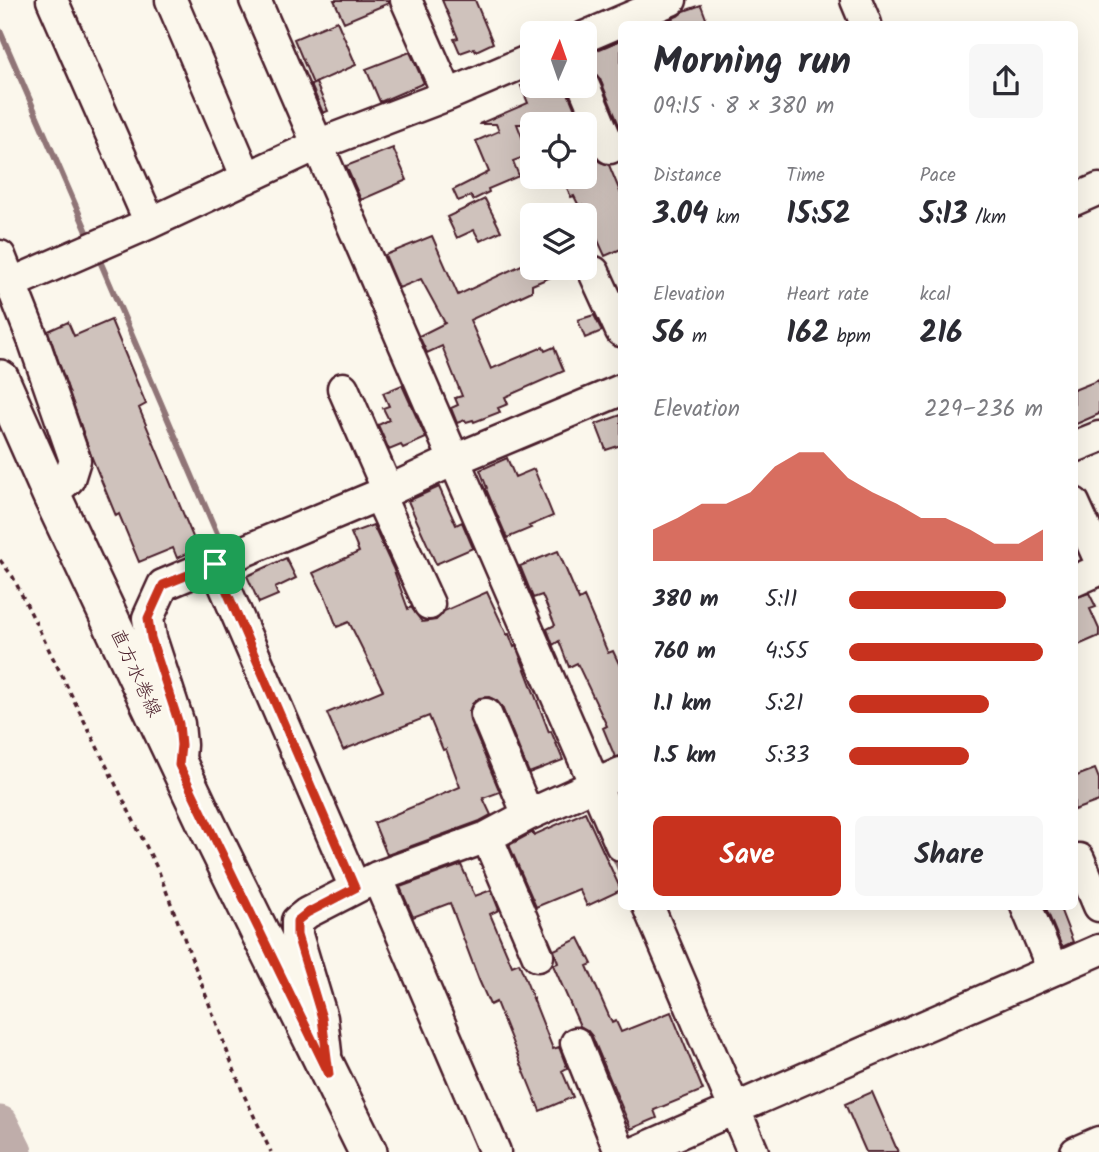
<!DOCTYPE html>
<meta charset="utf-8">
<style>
:root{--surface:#fff;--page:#f7f7f7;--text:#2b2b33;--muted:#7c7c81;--accent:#c8321e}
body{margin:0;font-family:Kalam,"Klee One",sans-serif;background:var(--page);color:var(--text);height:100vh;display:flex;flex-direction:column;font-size:26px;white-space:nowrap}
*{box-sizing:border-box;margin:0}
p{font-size:23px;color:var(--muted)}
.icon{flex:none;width:38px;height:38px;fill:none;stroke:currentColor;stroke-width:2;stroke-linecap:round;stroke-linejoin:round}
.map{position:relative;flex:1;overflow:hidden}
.panel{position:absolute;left:618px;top:21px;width:460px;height:889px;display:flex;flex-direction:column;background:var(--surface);border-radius:10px;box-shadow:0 7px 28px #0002}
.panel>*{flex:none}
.needle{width:46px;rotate:2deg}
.tools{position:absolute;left:520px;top:21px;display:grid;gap:14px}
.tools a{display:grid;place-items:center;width:77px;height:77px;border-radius:10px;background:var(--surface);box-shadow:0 7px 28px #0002;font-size:35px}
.pin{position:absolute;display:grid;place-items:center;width:60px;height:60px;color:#fff;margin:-30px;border-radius:14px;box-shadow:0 4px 10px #0006}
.round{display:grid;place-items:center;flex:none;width:74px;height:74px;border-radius:10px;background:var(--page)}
.summary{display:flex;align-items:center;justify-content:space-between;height:119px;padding:0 35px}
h1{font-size:38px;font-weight:700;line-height:52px}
.metrics{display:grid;grid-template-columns:repeat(3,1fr);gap:10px;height:119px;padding:7px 35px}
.metrics div{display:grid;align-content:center}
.metrics b{font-size:30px;font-weight:700}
.metrics small{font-size:19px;font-weight:400}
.metrics p{font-size:19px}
.chart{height:196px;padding:14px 35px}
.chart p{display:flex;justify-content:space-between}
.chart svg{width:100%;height:126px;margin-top:7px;fill:var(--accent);opacity:.7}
.primary-button{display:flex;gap:14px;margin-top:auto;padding:14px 35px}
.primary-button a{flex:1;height:80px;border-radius:10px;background:var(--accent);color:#fff;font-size:28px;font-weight:700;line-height:80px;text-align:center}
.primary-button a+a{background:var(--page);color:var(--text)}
ul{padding:0 35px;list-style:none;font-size:23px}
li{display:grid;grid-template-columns:112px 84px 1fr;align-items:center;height:52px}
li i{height:18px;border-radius:9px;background:var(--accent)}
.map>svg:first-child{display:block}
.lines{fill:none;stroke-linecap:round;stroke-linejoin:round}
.stream{stroke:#907477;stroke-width:6}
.river{stroke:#bfadaa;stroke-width:37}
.building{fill:#cfc2bc;stroke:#4a1f2b;stroke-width:2}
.minor-casing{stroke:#4a1f2b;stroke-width:35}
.major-casing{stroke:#4a1f2b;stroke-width:42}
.path{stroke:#4a1f2b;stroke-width:3.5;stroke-dasharray:5 5;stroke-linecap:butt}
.minor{stroke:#fbf7ec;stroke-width:30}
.major{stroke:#fbf7ec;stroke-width:37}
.route-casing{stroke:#fff;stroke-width:14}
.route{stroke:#c8321e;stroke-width:9}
.labels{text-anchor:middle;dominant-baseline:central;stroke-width:5;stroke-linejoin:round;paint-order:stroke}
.street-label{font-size:19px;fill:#4a1f2b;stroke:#fbf7ec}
</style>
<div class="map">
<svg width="1099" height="1152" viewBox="0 0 1099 1152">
<rect width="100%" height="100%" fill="#fbf7ec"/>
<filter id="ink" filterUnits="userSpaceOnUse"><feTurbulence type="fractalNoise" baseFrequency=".0143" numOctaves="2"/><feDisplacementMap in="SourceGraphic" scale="14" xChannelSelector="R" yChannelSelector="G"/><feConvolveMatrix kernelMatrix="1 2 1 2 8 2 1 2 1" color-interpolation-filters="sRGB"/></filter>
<g filter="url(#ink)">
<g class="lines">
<path class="stream" d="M0,31L91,241
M97,254L224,550
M612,851L621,872"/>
<path class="river" d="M0,1124L14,1152"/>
</g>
<path class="building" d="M334,0H389V3L344,22Z
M442,0H475L493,43L476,51L474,48L460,53L454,39L458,38Z
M701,5L708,24H658L678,16L684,11Z
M337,21L356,65L313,84L294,39Z
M621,40V130L600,79L595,73L584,67L593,63L590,53Z
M410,52L424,83L380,102L366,69Z
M316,83L328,111L323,113L311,85Z
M521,86H567L568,93L581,124H517L529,155L513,161L519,176L488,189L489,192L473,200L471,196L458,201L453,190L489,172L476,141L499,131L496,124H479L528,103Z
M584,132L594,155L600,162L609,165L621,194V249L605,256L582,205L579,206L574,196L571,197L562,177H584Z
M393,148L407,180L361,200L346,166Z
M485,199L501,231L480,241L474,230L457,238L447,217Z
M432,236L458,295L532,260V268H572L532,285V291L470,320L491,369L543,347L545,351L554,347L564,371L505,397L508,404L498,408L500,412L474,422L473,420L466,422L465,420L457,423L451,408L458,405L455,398L462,396L442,346L427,353L419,336L445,323L421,279L399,288L385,255Z
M594,315L602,331L585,338L578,320Z
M111,320L146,404L139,408L198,549L177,558L173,548L139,562L119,514L116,516L92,458L48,331L68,322L74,336Z
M1099,380V414L1074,425V390Z
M402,385L426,438L403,448L401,445L389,450L378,425L389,420L383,408L389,406L383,393Z
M621,415V445L606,450L596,424Z
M507,458L515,477L534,469L553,516L529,526L531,528L507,538L486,489L487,488L480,470Z
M439,487L456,525L462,522L473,548L436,564L408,501Z
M373,525L393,568L408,609L411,607L422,622L436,620L444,611L487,592L507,635L509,634L514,647L516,646L549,732L551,731L563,760L529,773L502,707L497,701L489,697L479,698L472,704L469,712L470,721L500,792L483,798L491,815L480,821L387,855L374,823L460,787L446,749L443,750L429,716L343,750L327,713L383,690L349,622L337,627L325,596L313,573L359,552L351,533Z
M558,551L579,600L584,597L608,653L613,651L621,668V756L615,757L603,728L607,726L577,663L569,667L559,641L553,645L547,629L555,625L542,595L533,598L520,566Z
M286,558L296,578L275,588L278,595L259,603L247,576Z
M1089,593L1096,607L1090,609L1099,629V636L1074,647V598Z
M1095,769L1099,779V801L1074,810V777Z
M585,812L621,890L587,906L579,889L536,907L509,845L533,832L534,835Z
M461,865L475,896L491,890L499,910L490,914L512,966L519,963L553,1049L559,1047L567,1068L562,1071L573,1097L540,1111L496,1002L490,1005L479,980L450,903L413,917L400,887Z
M1045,906H1059L1073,942L1062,947Z
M579,938L592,964L587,966L612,1023L616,1021L621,1032L671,1012L703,1090L654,1110L657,1118L631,1129L592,1036L587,1030L580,1026L553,965L558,963L554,950Z
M872,1092L898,1152H866L845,1104Z"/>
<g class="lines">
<g class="minor-casing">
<path id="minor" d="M52,0L150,223
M171,0L247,178
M255,0L621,845
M406,0L448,95
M856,0L866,24
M584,37L671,0
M584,86L610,148
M1074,200L1099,189
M0,256L34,342L75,460L69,479L51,494
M594,272L621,331
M10,284L150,223L317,145L448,95L532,59
M343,388L388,491
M1074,447L1099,437
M379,495L429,604
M1074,503L1099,559
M215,564L355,888
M1074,581L1099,570
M486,714L528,815
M180,758L181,745L179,724L151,638L148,618L163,585L388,491L454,460L621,390
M487,837L538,956
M1079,859L1099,906
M377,877L495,1152
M648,906L753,1152
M1026,906L1053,970
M576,1043L620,1152
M326,1053L322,1018L297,935V921L307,913L377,877L487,837L528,815L621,773
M636,1152L1099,950
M1076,1152L1099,1142"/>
</g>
<g class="major-casing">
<path id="major" d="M0,379L51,494L207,825L368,1152"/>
</g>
<path class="path" d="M0,560L13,577L159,872L243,1093L271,1152"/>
<use href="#minor" class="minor"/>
<use href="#major" class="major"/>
</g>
</g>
<g class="lines" filter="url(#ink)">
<g class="route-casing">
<path id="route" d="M215,564L355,888L307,913L297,921V935L322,1018L329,1074L179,765L181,745L179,724L151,638L148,618L163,585Z"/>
</g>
<use href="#route" class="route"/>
</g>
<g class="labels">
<g class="street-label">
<text transform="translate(135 673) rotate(65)">直方水巻線</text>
</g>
</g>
</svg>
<div class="tools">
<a><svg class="needle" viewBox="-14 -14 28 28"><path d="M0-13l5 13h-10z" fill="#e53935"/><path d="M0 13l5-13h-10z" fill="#7c7c81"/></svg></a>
<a><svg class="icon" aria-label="locate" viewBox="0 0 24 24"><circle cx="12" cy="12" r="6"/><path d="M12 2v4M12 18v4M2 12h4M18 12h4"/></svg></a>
<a><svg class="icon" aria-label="layers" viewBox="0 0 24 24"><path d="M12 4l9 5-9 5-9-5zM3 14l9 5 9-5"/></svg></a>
</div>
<div class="pin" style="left:215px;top:564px;background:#1e9e55"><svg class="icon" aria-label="arrive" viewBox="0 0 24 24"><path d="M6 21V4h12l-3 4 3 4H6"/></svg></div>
<section class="panel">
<div class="summary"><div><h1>Morning run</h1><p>09:15 · 8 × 380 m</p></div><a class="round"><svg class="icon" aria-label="share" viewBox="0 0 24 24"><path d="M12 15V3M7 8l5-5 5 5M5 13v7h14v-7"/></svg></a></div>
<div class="metrics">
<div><p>Distance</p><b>3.04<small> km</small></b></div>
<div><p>Time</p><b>15:52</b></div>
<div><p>Pace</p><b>5:13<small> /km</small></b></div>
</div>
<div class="metrics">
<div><p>Elevation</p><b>56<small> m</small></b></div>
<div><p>Heart rate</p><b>162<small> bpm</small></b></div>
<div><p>kcal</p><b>216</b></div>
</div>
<div class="chart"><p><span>Elevation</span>229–236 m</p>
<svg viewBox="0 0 160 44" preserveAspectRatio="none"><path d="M0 44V33L10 29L20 24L30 24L40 20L50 11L60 6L70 6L80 15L90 20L100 24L110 29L120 29L130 33L140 38L150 38L160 33V44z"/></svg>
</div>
<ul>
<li><b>380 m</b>5:11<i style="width:81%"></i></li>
<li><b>760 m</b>4:55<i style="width:100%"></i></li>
<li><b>1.1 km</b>5:21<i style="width:72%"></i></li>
<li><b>1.5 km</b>5:33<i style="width:62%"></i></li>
</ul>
<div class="primary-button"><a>Save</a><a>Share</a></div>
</section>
</div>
